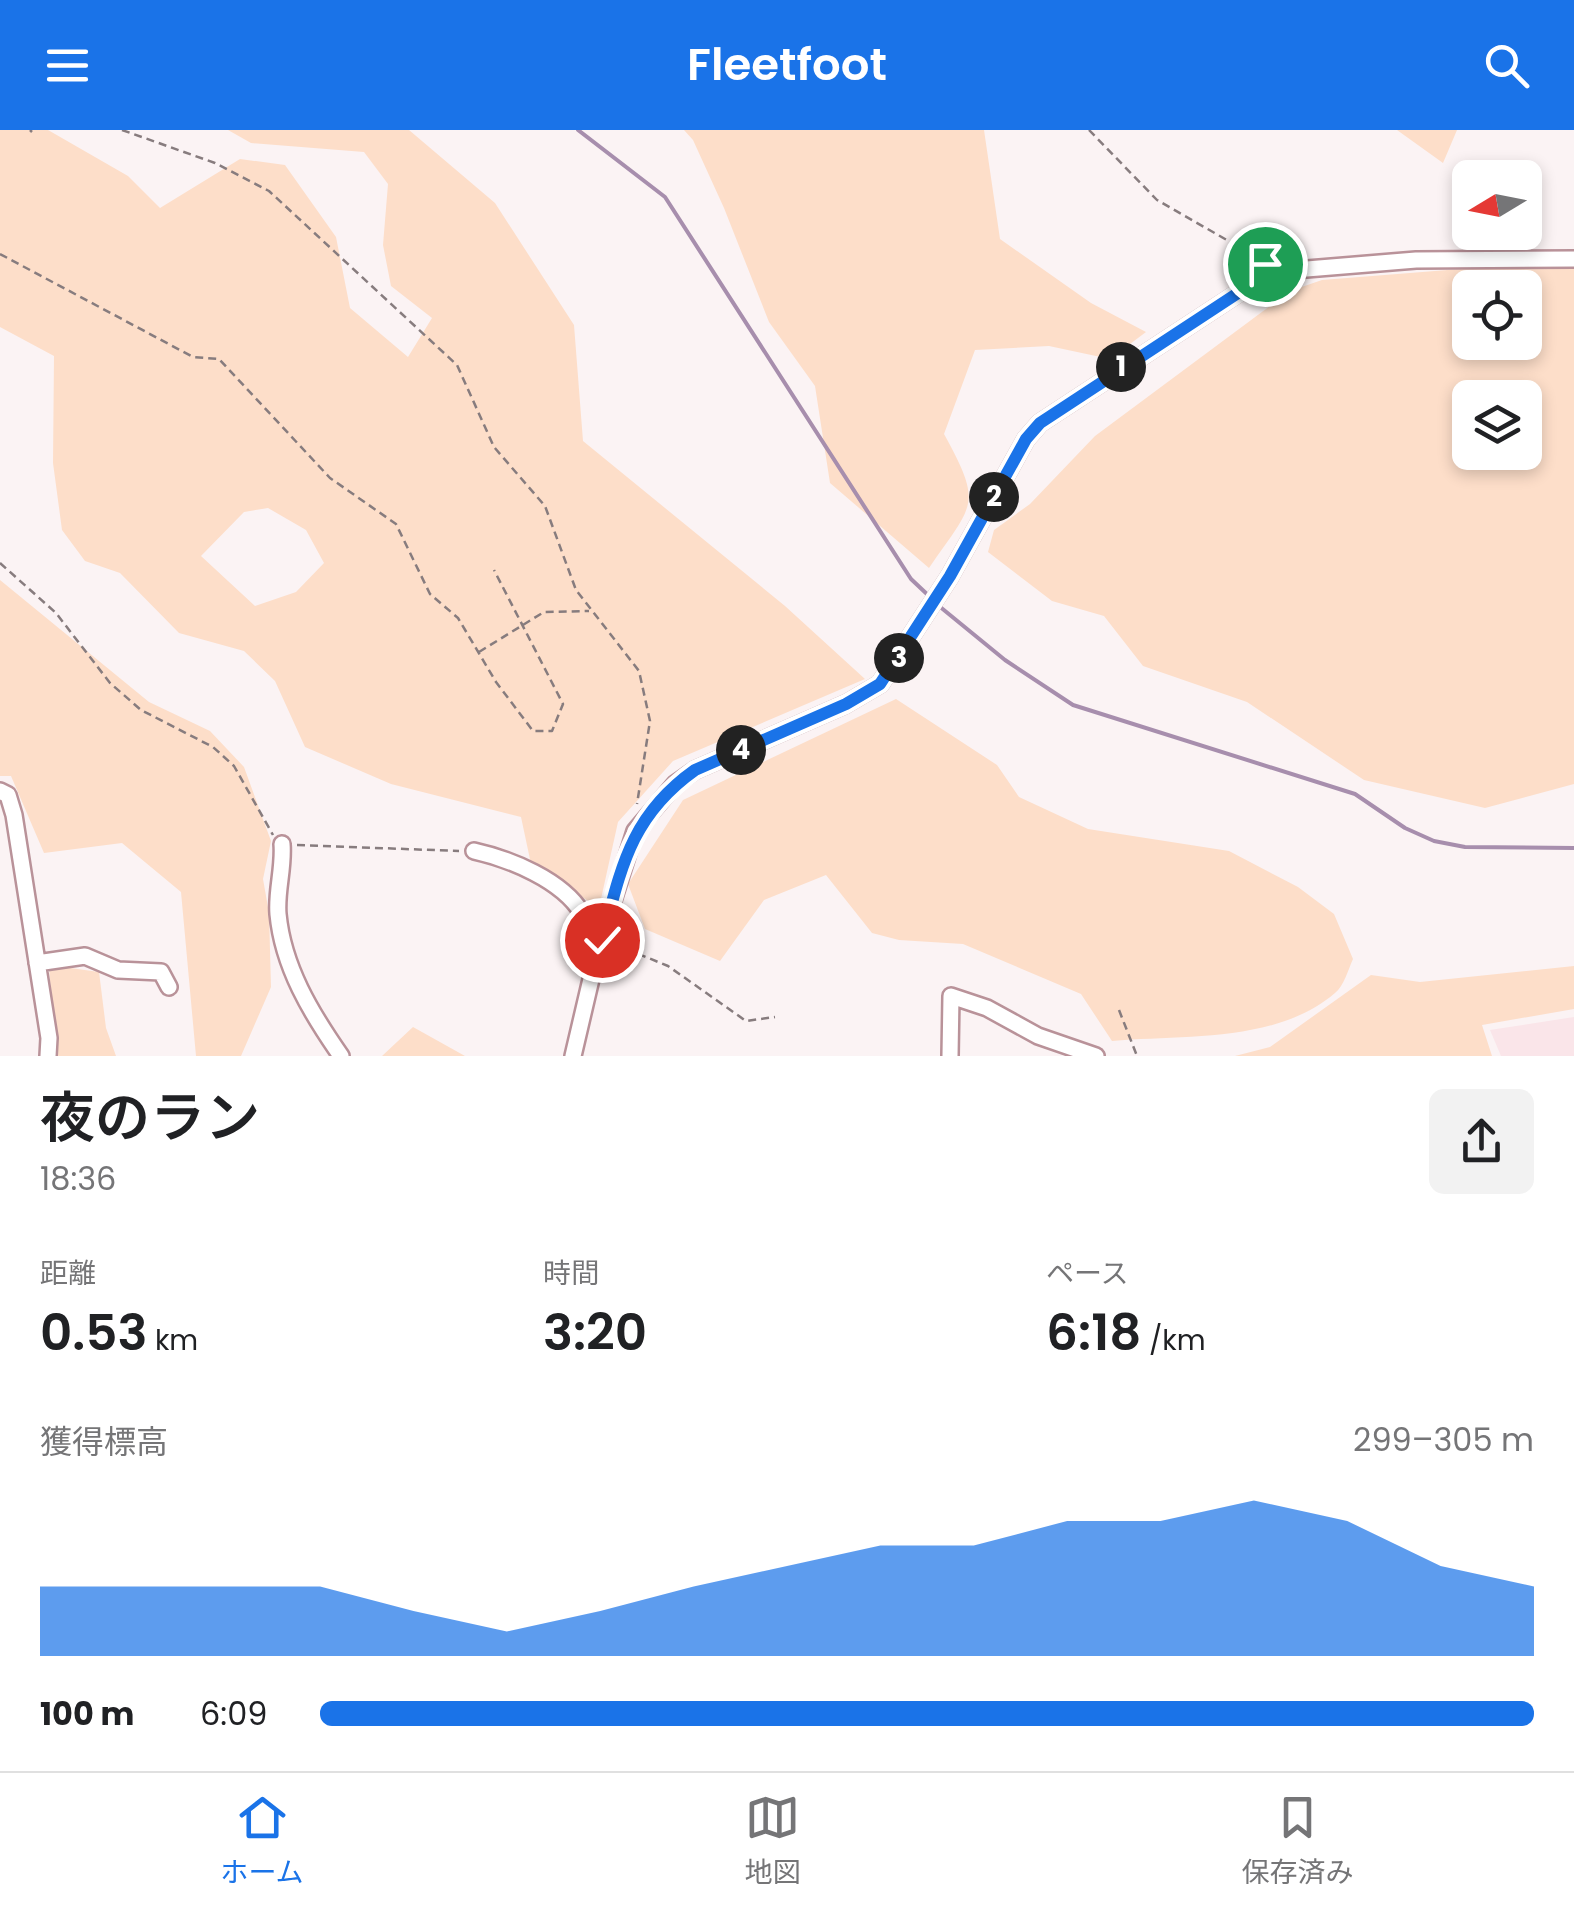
<!DOCTYPE html>
<html lang="ja">
<meta charset="utf-8">
<style>
:root{--surface:#fff;--page:#f2f2f2;--text:#202124;--muted:#757577;--line:#e0e0e0;--accent:#1a73e8}
body{margin:0;font-family:Poppins,"Noto Sans JP",sans-serif;background:var(--page);color:var(--text);height:100vh;display:flex;flex-direction:column;font-size:38px;white-space:nowrap}
*{box-sizing:border-box;margin:0}
p{font-size:32px;color:var(--muted)}
.icon{flex:none;width:55px;height:55px;fill:none;stroke:currentColor;stroke-width:2;stroke-linecap:round;stroke-linejoin:round}
.map{position:relative;height:926px;overflow:hidden}
.details{display:flex;flex-direction:column;background:var(--surface);flex:1}
.details>*{flex:none}
.needle{width:65px;rotate:260deg}
.fabs{position:absolute;left:1452px;top:30px;display:grid;gap:20px}
.fabs a{display:grid;place-items:center;width:90px;height:90px;border-radius:15px;background:var(--surface);box-shadow:0 5px 15px #0003;font-size:50px}
.pin{position:absolute;display:grid;place-items:center;width:85px;height:85px;color:#fff;margin:-42px;border:5px solid #fff;border-radius:50%;box-shadow:0 2px 10px #0007}
.km{position:absolute;width:50px;height:50px;margin:-25px;border-radius:50%;background:#222;color:#fff;font-size:28px;line-height:50px;text-align:center}
.round{display:grid;place-items:center;flex:none;width:105px;height:105px;border-radius:15px;background:var(--page)}
.summary{display:flex;align-items:center;justify-content:space-between;height:170px;padding:0 40px}
h1{font-size:55px;font-weight:600;line-height:75px}
.figures{display:grid;grid-template-columns:repeat(3,1fr);gap:15px;height:170px;padding:10px 40px}
.figures div{display:grid;align-content:center}
.figures b{font-size:50px;font-weight:600}
.figures small{font-size:28px;font-weight:400}
.figures p{font-size:28px}
.chart{height:280px;padding:20px 40px}
.chart p{display:flex;justify-content:space-between}
.chart svg{width:100%;height:180px;margin-top:10px;fill:var(--accent);opacity:.7}
ul{padding:0 40px;list-style:none;font-size:32px}
li{display:grid;grid-template-columns:160px 120px 1fr;align-items:center;height:75px}
li i{height:25px;border-radius:12px;background:var(--accent)}
header{display:flex;justify-content:space-between;align-items:center;height:130px;padding:0 40px;background:var(--accent);color:#fff;font-size:45px;font-weight:600}
.tabs{display:flex;justify-content:space-around;align-items:center;height:140px;border-top:2px solid var(--line);background:var(--surface);font-size:28px;color:var(--muted)}
.tabs a{display:grid;justify-items:center;gap:5px}
.tabs .current{color:var(--accent)}
.map>svg:first-child{display:block}
.built{fill:#fae5e9}
.green{fill:#fddec9;fill-rule:evenodd}
.lines{fill:none;stroke-linecap:round;stroke-linejoin:round}
.stream{stroke:#a78ead;stroke-width:4}
.minor-casing{stroke:#b99299;stroke-width:20}
.path{stroke:#877c7e;stroke-width:2.5;stroke-dasharray:8 5;stroke-linecap:butt}
.minor{stroke:#fff;stroke-width:15}
.route-casing{stroke:#fff;stroke-width:20}
.route{stroke:#1a73e8;stroke-width:12}
</style>
<header><svg class="icon" aria-label="menu" viewBox="0 0 24 24"><path d="M4 6h16M4 12h16M4 18h16"/></svg>Fleetfoot<svg class="icon" aria-label="search" viewBox="0 0 24 24"><circle cx="10" cy="10" r="6"/><path d="M15 15l6 6"/></svg></header>
<div class="map">
<svg width="1574" height="926" viewBox="0 0 1574 926">
<rect width="100%" height="100%" fill="#fbf3f4"/>
<path class="built" d="M1574,887V926H1501L1490,900Z"/>
<path class="green" d="M0,0H48L128,46L160,78L240,29L285,35L336,107L350,178L408,227L432,188L391,156L383,115L388,54L364,22L251,13L228,0H409L495,73L574,195L583,311L785,476L865,549L673,631L618,692L599,778L531,734L521,687L391,654L305,617L275,551L244,521L179,503L120,443L85,431L62,400L53,333L54,226L0,197ZM268,378L306,400L324,433L296,462L255,476L201,426L244,382Z
M684,0H984L1000,109L1091,173L1146,202L1110,229L1049,216L975,220L944,304C983,375 974,373 929,438L830,353L815,256L769,192L724,78L693,10Z
M1397,0H1457L1443,33Z
M1574,130V654L1485,678L1364,650L1247,572L1143,536L1104,486L1052,471L988,422L994,400L1030,374L1095,306L1290,161L1322,150ZM1470,158H1525V212H1470ZM1470,268H1525V322H1470Z
M0,450L149,572L210,601L244,637L271,711L263,749L269,783L271,857L241,926H196L181,762L122,713L44,723L11,646H0Z
M896,569L997,635L1019,667L1088,699L1229,721L1298,757L1334,784L1353,829C1348,840 1344,856 1335,863C1277,913 1184,905 1112,911L1081,864L963,814L899,810L872,803L826,745L764,770L720,831L645,799L628,754L683,670Z
M49,835L99,842L106,898L116,926H55Z
M1574,836V879L1482,895L1492,926H1235L1270,917L1371,845L1420,852Z
M413,897L465,926H382Z"/>
<g class="lines">
<path class="stream" d="M578,0L665,67L911,449L929,466
M939,476L1005,530L1073,575L1355,664L1405,698L1434,711L1465,717L1574,718"/>
<g class="minor-casing">
<path id="minor" d="M0,661L8,665L14,685L49,908L48,926
M282,714C284,738 276,761 278,784C283,837 311,883 341,926
M474,721C510,729 562,750 582,783C590,796 591,815 594,829
M37,833L85,826L118,840L161,842L169,857
M573,926L599,815L635,701L675,654L695,640L846,574L880,554L950,446L1026,309L1040,293L1270,142L1416,130L1574,129
M950,926L951,866L987,878L1038,906L1096,926"/>
</g>
<path class="path" d="M30,0L32,2
M122,0L215,33L269,61L457,235L494,317L545,376L576,460L639,541L650,591L637,674
M1089,0L1157,70L1260,129
M0,124L193,227L219,229L330,348L396,394L430,464L458,488L496,552L533,601H552L563,574L494,440
M0,433L56,483L110,553L141,580L213,617L234,636L273,705
M479,522L544,482L589,481
M297,715L459,721
M614,814L668,836L746,891L775,887
M1119,880L1137,926"/>
<use href="#minor" class="minor"/>
</g>
<g class="lines">
<g class="route-casing">
<path id="route" d="M602,810C621,739 630,686 695,640L846,574L880,554L950,446L1026,309L1040,293L1270,142L1265,134"/>
</g>
<use href="#route" class="route"/>
</g>
</svg>
<div class="fabs">
<a><svg class="needle" viewBox="-14 -14 28 28"><path d="M0-13l5 13h-10z" fill="#e53935"/><path d="M0 13l5-13h-10z" fill="#757577"/></svg></a>
<a><svg class="icon" aria-label="locate" viewBox="0 0 24 24"><circle cx="12" cy="12" r="6"/><path d="M12 2v4M12 18v4M2 12h4M18 12h4"/></svg></a>
<a><svg class="icon" aria-label="layers" viewBox="0 0 24 24"><path d="M12 4l9 5-9 5-9-5zM3 14l9 5 9-5"/></svg></a>
</div>
<div class="pin" style="left:1265px;top:134px;background:#1e9e55"><svg class="icon" aria-label="arrive" viewBox="0 0 24 24"><path d="M6 21V4h12l-3 4 3 4H6"/></svg></div>
<div class="pin" style="left:602px;top:810px;background:#d93025"><svg class="icon" aria-label="check" viewBox="0 0 24 24"><path d="M5 12l5 5 9-10"/></svg></div>
<b class="km" style="left:1121px;top:237px">1</b>
<b class="km" style="left:994px;top:367px">2</b>
<b class="km" style="left:899px;top:528px">3</b>
<b class="km" style="left:741px;top:620px">4</b>
</div>
<section class="details">
<div class="summary"><div><h1>夜のラン</h1><p>18:36</p></div><a class="round"><svg class="icon" aria-label="share" viewBox="0 0 24 24"><path d="M12 15V3M7 8l5-5 5 5M5 13v7h14v-7"/></svg></a></div>
<div class="figures">
<div><p>距離</p><b>0.53<small> km</small></b></div>
<div><p>時間</p><b>3:20</b></div>
<div><p>ペース</p><b>6:18<small> /km</small></b></div>
</div>
<div class="chart"><p><span>獲得標高</span>299–305 m</p>
<svg viewBox="0 0 160 44" preserveAspectRatio="none"><path d="M0 44V27L10 27L20 27L30 27L40 33L50 38L60 33L70 27L80 22L90 17L100 17L110 11L120 11L130 6L140 11L150 22L160 27V44z"/></svg>
</div>
<ul>
<li><b>100 m</b>6:09<i style="width:100%"></i></li>
</ul>
</section>
<nav class="tabs">
<a class="current"><svg class="icon" aria-label="home" viewBox="0 0 24 24"><path d="M3 11l9-7 9 7M6 9v11h12V9"/></svg>ホーム</a>
<a><svg class="icon" aria-label="map" viewBox="0 0 24 24"><path d="M3 6l6-2 6 2 6-2v14l-6 2-6-2-6 2zM9 4v14M15 6v14"/></svg>地図</a>
<a><svg class="icon" aria-label="saved" viewBox="0 0 24 24"><path d="M7 4h10v16l-5-4-5 4z"/></svg>保存済み</a>
</nav>
